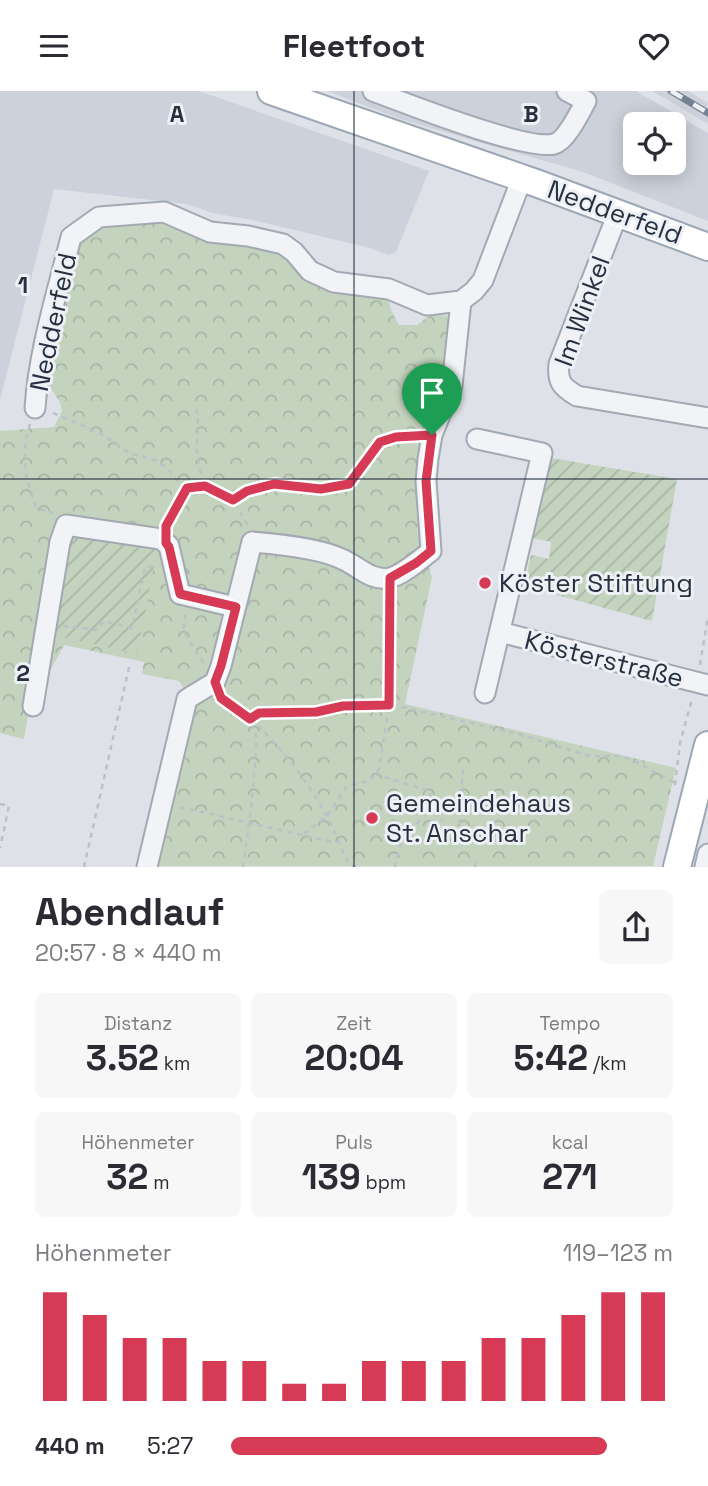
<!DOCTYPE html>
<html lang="de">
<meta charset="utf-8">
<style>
:root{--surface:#fff;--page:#f7f7f7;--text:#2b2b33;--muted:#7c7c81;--accent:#d63a55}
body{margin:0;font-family:"Space Grotesk",sans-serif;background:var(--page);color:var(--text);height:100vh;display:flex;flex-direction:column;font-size:26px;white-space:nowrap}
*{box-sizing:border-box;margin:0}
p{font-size:23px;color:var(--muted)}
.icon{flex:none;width:38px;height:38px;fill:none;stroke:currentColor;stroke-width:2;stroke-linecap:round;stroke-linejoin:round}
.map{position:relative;height:776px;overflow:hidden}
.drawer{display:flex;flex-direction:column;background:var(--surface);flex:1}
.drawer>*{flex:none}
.fabs{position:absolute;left:623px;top:21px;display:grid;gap:14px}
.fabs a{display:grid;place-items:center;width:63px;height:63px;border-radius:10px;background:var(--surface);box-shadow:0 4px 18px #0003;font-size:35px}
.pin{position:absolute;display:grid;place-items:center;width:60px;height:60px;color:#fff;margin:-72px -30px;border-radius:50% 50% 50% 0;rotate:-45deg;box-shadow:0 0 7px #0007}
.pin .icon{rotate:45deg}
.round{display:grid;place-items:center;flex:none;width:74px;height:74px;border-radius:10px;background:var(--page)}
.headline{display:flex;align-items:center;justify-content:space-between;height:119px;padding:0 35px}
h1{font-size:38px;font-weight:700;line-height:52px}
.metrics{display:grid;grid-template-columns:repeat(3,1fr);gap:10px;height:119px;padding:7px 35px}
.metrics div{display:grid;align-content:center;border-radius:10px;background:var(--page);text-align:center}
.metrics b{font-size:35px;font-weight:700}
.metrics small{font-size:19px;font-weight:400}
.metrics p{font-size:19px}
.chart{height:196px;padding:14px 35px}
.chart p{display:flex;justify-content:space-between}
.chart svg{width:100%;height:126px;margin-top:7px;stroke:var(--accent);stroke-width:6}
ul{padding:0 35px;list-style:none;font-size:23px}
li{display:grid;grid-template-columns:112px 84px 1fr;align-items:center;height:52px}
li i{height:18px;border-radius:9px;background:var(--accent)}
header{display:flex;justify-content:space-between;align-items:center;height:91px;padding:0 35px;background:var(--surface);font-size:32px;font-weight:700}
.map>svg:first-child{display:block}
.built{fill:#ccd1db;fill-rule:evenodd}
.park{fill:url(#park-crowns)}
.garden{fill:url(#garden-furrows)}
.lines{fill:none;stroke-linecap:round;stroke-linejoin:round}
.minor-casing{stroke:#a3a9b2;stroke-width:23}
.major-casing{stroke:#9ca7b5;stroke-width:30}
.path{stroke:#bcc0c7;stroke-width:2.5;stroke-dasharray:5 5;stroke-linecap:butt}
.minor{stroke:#f1f3f6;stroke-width:19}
.major{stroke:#fff;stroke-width:26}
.rail-casing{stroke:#768293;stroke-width:7}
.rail{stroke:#edf1f6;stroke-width:4.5;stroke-dasharray:13;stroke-linecap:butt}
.route-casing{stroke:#fff;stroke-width:14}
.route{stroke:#d63a55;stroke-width:9}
.grid{fill:none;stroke:#263040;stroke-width:2;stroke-opacity:0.55}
.poi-dot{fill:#d63a55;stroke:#edf1f6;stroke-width:2.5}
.labels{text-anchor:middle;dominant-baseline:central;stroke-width:6;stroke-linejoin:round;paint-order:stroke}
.street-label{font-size:26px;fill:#263040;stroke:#edf1f6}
.poi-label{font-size:26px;fill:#263040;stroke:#edf1f6;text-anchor:start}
.grid-label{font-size:23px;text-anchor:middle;font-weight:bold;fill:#263040;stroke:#edf1f6;stroke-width:6;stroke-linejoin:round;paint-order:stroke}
</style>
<header><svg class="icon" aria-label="menu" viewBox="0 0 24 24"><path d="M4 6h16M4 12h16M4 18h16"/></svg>Fleetfoot<svg class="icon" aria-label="heart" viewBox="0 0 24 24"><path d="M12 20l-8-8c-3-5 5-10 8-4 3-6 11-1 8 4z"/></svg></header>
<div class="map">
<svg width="708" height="776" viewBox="0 0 708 776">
<defs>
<pattern id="park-crowns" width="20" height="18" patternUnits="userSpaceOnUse" patternTransform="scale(1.75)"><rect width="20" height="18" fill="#c4d3be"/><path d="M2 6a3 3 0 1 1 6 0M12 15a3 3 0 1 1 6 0" fill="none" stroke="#a8b5a4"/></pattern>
<pattern id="garden-furrows" width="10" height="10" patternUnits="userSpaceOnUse" patternTransform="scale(1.75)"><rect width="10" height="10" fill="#c4d3be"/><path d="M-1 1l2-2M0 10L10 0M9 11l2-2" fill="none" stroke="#a8b5a4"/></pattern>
</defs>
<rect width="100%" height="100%" fill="#dee2e8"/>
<path class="built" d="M0,0H199L429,80L396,161L389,164L370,157L257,130L212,122L187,113L54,98L0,309Z
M327,0H636L708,42V130L583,81L403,29ZM635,33H674V72H635Z
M652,0H688L708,12V33Z"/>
<path class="park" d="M159,127L275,158L387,204L391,219L399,234H417L432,223L447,225L452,238L423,422L417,439L432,486L405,613L676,677L653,775H156L163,727L170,725L193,611L179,590L142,583L144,571L64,554L29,619L24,648L0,642V340L54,336L62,320L60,311L46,291L49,262L71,173L83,146L104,132Z"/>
<path class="garden" d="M551,367L677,388L652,530L524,495L531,464L549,468L551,451L532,447Z
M73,439L158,453L137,563L50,543L65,457Z"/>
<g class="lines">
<g class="minor-casing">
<path id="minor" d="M373,0C405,12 526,60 554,53C566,50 580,21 586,10L567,0
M618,122L559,273C557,291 562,296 577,305L708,327
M35,317C39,258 57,203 71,146L99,126L164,121L210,141L248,145L283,153L294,161L310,180L334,191L389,198L427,214L461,210L474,200L483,189L522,87
M477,348L542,362L485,602
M252,451C278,453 321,457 344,469C359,476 371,490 389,487C401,485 421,468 431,460L426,390L428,368L432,344L452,295L461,210
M500,541L708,594
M33,615L60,451L66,434L161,448L169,455L180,503L235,516
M147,776L187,608L215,591L221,575L252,451
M705,776L708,763"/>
</g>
<g class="major-casing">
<path id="major" d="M271,0L536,92L708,156
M677,776L708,654"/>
</g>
<path class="path" d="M196,318C200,331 196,345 197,360C198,372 201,383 205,395
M53,322L98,341L129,362L155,369L168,378L182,396L205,395L233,409L248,435
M30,333C20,366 25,386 36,417L53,422
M233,409L247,400L274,393L321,398L349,393L380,351L396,347L414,345
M168,431L187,397
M186,523L183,539L204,573
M63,535L98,539L104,530L132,537L145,476L156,475
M700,574L708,525
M221,607L250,628L259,622L316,621L343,615L393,614L519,643L589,665H618L631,668L675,692
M375,683L430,700L431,717L442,730
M675,694L680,652L692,608
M0,713L9,715L0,757
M180,716L337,752
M459,733L463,678
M304,743L327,725L347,695L369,690L379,678L389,614L390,505
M84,776L130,572
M243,776L252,710L257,648L250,628C281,655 305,688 326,723C335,739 340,757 349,773L356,776
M395,776L401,750L430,718
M475,776L476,772"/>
<use href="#minor" class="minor"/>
<use href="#major" class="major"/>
<g class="rail-casing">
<path id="rail" d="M671,0L708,22"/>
</g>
<use href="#rail" class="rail"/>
</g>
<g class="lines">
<g class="route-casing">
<path id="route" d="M432,344L426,390L431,460L416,472L390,487L389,614L343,615L316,621L259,622L250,628L221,607L215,591L221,575L236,516L180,503L169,456L166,452V435L187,397L205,395L233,409L247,400L274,393L321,398L349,393L380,351L396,346Z"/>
</g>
<use href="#route" class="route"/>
</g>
<path class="grid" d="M354,0V776M0,388H708"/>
<g class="poi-dot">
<circle cx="485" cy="492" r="7"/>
<circle cx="372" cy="727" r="7"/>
</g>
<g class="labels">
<g class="street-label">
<text transform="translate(615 121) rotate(20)">Nedderfeld</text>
<text transform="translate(582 220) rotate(-70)">Im Winkel</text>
<text transform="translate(53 231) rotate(-78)">Nedderfeld</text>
<text transform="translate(604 568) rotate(14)">Kösterstraße</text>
</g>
<g class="poi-label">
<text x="499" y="492">Köster Stiftung</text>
<text x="386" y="712">Gemeindehaus<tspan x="386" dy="30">St. Anschar</tspan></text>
</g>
</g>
<g class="grid-label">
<text x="177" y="31">A</text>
<text x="531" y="31">B</text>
<text x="23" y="202">1</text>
<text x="23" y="590">2</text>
</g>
</svg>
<div class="fabs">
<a><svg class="icon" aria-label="locate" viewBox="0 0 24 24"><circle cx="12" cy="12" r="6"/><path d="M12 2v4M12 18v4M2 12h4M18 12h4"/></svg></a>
</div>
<div class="pin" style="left:432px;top:344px;background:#1e9e55"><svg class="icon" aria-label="arrive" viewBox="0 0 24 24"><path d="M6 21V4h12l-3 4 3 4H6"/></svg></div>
</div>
<section class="drawer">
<div class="headline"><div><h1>Abendlauf</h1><p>20:57 · 8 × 440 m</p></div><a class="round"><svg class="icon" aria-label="share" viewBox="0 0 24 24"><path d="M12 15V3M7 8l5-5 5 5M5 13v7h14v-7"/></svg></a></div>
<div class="metrics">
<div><p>Distanz</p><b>3.52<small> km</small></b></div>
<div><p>Zeit</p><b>20:04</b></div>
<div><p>Tempo</p><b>5:42<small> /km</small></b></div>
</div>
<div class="metrics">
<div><p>Höhenmeter</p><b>32<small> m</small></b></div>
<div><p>Puls</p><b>139<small> bpm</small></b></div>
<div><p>kcal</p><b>271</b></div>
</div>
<div class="chart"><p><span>Höhenmeter</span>119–123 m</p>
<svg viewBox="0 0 160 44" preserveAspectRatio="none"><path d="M5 44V6M15 44V14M25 44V22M35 44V22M45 44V30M55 44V30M65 44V38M75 44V38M85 44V30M95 44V30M105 44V30M115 44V22M125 44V22M135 44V14M145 44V6M155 44V6"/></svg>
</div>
<ul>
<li><b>440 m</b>5:27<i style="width:85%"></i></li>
</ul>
</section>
